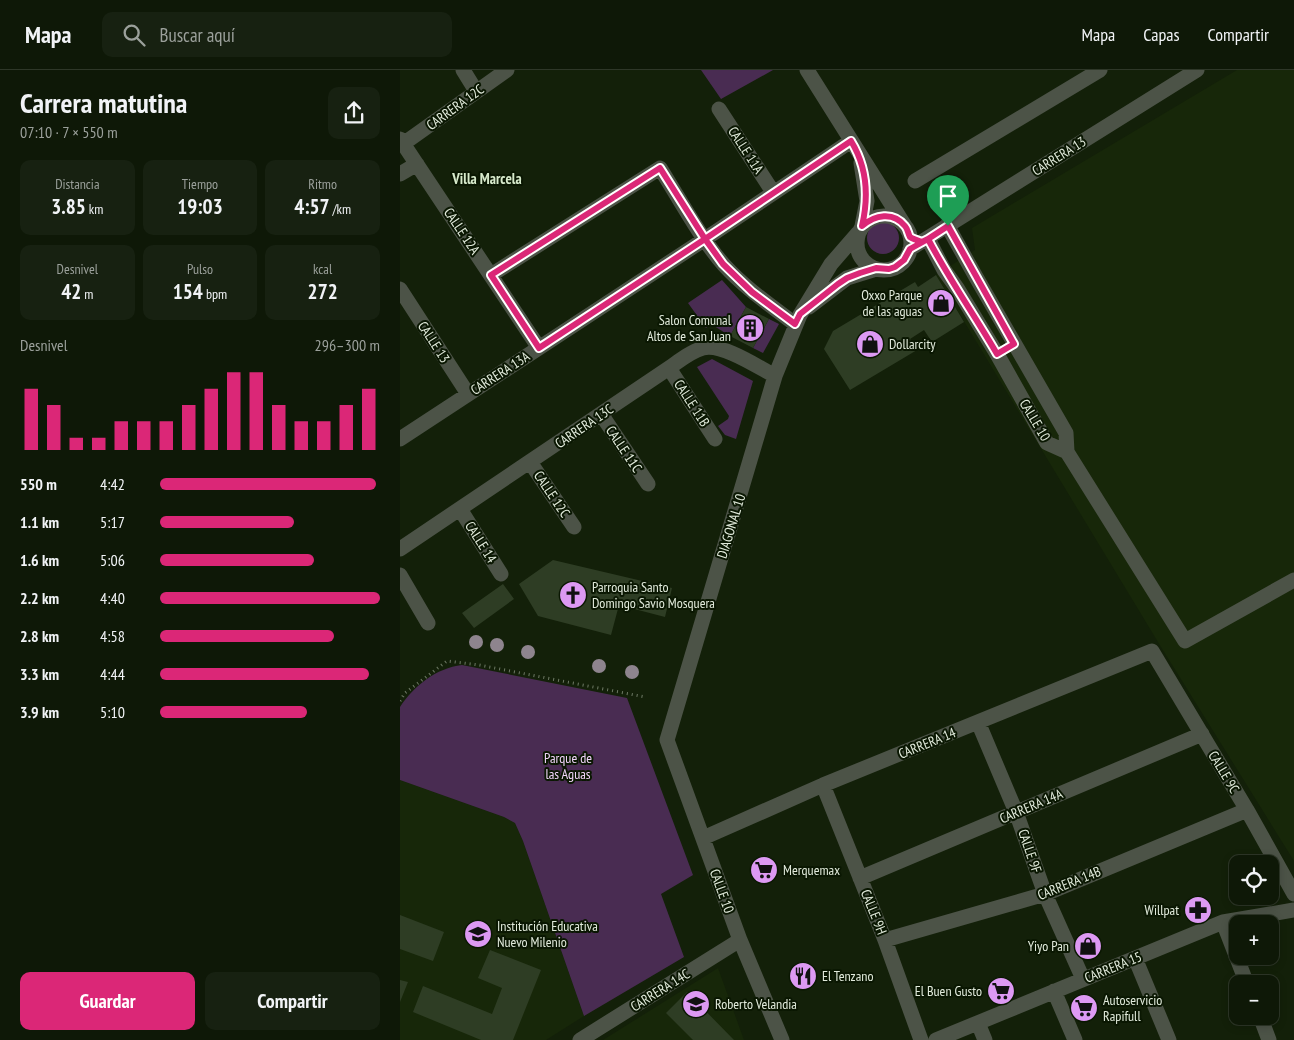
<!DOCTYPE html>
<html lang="es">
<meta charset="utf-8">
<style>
:root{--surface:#0e1807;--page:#172111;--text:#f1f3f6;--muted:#9ba09b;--line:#2e3728;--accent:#db2777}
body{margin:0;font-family:"PT Sans Narrow",sans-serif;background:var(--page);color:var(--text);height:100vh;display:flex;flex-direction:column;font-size:19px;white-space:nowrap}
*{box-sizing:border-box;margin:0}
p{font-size:16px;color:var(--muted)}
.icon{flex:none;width:28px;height:28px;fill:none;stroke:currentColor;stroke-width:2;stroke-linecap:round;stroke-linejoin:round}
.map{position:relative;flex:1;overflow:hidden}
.details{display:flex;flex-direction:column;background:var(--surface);width:400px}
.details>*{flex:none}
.controls{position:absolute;left:829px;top:785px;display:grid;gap:10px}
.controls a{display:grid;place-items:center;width:50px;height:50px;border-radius:10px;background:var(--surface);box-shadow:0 2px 8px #0003,0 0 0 1px var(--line);font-size:25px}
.pin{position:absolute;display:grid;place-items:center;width:42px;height:42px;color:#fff;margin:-51px -21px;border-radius:50% 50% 50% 0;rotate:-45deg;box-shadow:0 0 5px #0007}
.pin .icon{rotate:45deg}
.round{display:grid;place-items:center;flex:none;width:52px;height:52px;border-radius:10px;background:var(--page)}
.head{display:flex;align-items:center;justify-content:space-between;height:85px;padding:0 20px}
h1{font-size:28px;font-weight:800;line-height:38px}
.stats{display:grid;grid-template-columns:repeat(3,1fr);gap:8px;height:85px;padding:5px 20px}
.stats div{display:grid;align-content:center;border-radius:10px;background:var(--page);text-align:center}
.stats b{font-size:21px;font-weight:800}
.stats small{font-size:14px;font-weight:400}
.stats p{font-size:14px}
.chart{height:140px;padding:10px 20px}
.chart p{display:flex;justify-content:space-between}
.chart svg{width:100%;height:90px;margin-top:5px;stroke:var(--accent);stroke-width:6}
.cta{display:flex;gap:10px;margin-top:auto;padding:10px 20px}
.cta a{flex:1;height:58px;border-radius:10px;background:var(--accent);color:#fff;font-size:20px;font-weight:800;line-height:58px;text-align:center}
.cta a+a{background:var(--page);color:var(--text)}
ul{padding:0 20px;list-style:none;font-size:16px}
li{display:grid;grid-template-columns:80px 60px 1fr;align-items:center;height:38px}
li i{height:12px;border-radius:6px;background:var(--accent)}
header{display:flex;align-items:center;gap:30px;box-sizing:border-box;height:70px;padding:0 25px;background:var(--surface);border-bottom:1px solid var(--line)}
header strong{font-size:24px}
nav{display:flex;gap:28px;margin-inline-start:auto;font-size:18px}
.search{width:350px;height:45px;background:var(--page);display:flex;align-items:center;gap:12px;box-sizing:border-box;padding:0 18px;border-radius:10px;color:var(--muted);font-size:19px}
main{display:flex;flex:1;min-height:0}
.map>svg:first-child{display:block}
.built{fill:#172709}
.green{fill:#492c52}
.building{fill:#2e3d24}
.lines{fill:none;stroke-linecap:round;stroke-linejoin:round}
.path{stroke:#6f7a66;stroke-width:3;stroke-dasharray:1 4;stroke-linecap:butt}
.minor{stroke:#4c5347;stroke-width:15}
.tree{fill:#8e848e}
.route-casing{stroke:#fff;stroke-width:10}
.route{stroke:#db2777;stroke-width:6}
.labels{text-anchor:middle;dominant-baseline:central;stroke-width:4;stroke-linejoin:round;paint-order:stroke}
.street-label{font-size:14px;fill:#e2ebdc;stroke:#0a1702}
.poi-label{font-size:14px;fill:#e2ebdc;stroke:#0a1702;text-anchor:start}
.park-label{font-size:14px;fill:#f2d5fb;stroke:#0a1702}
.neighbourhood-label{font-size:15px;font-weight:bold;fill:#d7eacb;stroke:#0a1702}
</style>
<header>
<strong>Mapa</strong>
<div class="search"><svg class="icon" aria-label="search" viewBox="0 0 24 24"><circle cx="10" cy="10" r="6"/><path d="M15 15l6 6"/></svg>Buscar aquí</div>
<nav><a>Mapa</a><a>Capas</a><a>Compartir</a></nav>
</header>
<main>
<section class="details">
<div class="head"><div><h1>Carrera matutina</h1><p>07:10 · 7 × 550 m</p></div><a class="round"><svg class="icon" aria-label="share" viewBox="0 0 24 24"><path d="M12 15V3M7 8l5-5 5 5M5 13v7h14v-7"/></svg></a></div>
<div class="stats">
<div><p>Distancia</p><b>3.85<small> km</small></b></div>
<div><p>Tiempo</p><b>19:03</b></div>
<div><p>Ritmo</p><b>4:57<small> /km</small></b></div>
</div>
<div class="stats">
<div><p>Desnivel</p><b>42<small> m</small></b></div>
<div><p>Pulso</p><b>154<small> bpm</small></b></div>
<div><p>kcal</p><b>272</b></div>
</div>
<div class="chart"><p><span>Desnivel</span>296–300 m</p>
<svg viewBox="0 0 160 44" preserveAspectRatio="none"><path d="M5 44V14M15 44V22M25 44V38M35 44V38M45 44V30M55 44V30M65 44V30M75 44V22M85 44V14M95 44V6M105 44V6M115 44V22M125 44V30M135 44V30M145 44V22M155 44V14"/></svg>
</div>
<ul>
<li><b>550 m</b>4:42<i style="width:98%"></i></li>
<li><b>1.1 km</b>5:17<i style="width:61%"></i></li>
<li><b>1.6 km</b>5:06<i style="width:70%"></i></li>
<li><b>2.2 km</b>4:40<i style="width:100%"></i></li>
<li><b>2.8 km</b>4:58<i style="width:79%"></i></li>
<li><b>3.3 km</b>4:44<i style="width:95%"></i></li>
<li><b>3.9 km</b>5:10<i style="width:67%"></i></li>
</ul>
<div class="cta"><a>Guardar</a><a>Compartir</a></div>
</section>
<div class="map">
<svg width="894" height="970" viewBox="0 0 894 970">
<rect width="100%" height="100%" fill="#132009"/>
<path class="built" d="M837,0H894V791L761,577L536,205L575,180L572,158Z
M0,710L104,747L115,753L123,771L184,946L146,970H0Z
M318,898L344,970H203Z"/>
<path class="green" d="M301,0H373L321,29Z
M467 168a16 16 0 1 1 32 0a16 16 0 1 1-32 0Z
M322,210L346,237L330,266L311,254L306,258L288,233Z
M369,249L379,254L363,283L353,278Z
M312,289L353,311L336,369L325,365L318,356L328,349L329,346L297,297Z
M62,595L227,628L293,805L261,824L284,887L184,946L123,771L115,753L104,747L0,710V637C14,616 36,598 62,595Z"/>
<path class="building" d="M536,205L564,252L532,272L524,260L510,269L517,280L450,320L424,279L433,261L515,212L518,217Z
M346,237L369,249L353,278L330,266Z
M153,490L272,518L265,547L219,535L211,565L138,546L119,514Z
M103,514L114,529L74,558L62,543Z
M0,845L44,862L33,891L0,879Z
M90,880L141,900L113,970H81L13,942L23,916L92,944L102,918L78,908Z
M0,910L8,912L0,932Z
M287,922L334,970H293L266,943Z"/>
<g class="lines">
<path class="path" d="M0,631L5,623L47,591L79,595L245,627"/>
<path class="minor" d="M63,0L76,21
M407,0L505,156
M319,39L373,122
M0,69L139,278
M3,74L107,0
M461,93L467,131L462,156
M0,104L17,94
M515,111L700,0
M457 173a27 27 0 1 1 54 0a27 27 0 1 1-54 0Z
M547,155L576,207L666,363L667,382
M528,169L544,200L557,218L597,284L647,373L667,382L785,571L894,510
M510,179L797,0
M91,205L260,98C279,128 301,169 324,195C345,218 370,235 395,254
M0,219L68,324
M409,237L447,208L476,199
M269,298L315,369
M201,344L248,414
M0,369L305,169L451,71
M130,392L174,457
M60,439L101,504
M0,479L269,298C279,291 291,281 303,278C322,273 358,297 375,306
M0,505L28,553
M578,652L616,742L645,824L683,909
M423,715L485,870L521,970
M303,768L423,715L752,581L847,740L894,824
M460,808L802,664
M823,852L847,914
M485,870L645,824L847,740
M735,888L769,970
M654,921L675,970
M860,946L869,970
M578,953L585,970
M180,970L340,870
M382,970L340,870L267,670L375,306L400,245L431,194L458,163
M536,970L823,852L894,840"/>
</g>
<g class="tree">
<circle cx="76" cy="572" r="7"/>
<circle cx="97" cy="575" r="7"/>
<circle cx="128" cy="582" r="7"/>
<circle cx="199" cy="596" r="7"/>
<circle cx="232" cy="602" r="7"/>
</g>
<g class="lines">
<g class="route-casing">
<path id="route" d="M548,156L528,169L510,179L504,190L495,197L489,199L476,198L460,203L447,208L438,214L400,244L395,254L352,222L323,194L305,169L139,278L91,205L260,98L305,169L451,71C467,97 469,126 462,156C475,145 493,141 505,156C508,159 508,164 510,167C513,169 519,171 522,172L528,169C549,209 575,246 597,284L614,274L548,156"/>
</g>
<use href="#route" class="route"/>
</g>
<defs>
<g id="shop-disc" transform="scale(1.4375)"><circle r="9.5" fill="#dd99f3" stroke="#0a1702"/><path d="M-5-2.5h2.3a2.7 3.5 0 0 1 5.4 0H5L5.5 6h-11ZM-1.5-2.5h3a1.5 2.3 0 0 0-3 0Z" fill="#111"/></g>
<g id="building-disc" transform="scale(1.4375)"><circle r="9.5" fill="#dd99f3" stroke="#0a1702"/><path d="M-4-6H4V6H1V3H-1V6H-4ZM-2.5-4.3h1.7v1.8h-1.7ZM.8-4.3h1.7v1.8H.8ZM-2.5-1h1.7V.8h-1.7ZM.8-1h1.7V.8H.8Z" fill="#111"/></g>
<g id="church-disc" transform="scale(1.4375)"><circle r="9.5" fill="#dd99f3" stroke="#0a1702"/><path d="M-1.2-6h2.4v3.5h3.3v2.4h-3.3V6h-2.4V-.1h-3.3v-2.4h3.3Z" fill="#111"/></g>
<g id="supermarket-disc" transform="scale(1.4375)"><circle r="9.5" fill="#dd99f3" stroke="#0a1702"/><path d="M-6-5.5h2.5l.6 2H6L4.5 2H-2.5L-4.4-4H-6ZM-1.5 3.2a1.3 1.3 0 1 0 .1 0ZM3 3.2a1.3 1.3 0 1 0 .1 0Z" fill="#111"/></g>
<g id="pharmacy-disc" transform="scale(1.4375)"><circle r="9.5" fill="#dd99f3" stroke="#0a1702"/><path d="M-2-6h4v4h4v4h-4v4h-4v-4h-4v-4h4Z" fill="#111"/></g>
<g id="school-disc" transform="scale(1.4375)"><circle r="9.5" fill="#dd99f3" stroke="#0a1702"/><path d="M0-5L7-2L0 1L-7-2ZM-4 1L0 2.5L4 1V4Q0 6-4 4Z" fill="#111"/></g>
<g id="restaurant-disc" transform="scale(1.4375)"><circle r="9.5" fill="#dd99f3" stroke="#0a1702"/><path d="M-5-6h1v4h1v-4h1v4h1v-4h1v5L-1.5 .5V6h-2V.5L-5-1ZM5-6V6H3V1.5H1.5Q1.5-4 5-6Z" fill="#111"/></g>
</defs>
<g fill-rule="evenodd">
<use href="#shop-disc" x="541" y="233"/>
<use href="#building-disc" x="350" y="258"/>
<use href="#shop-disc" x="470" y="274"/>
<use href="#church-disc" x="173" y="525"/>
<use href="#supermarket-disc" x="364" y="800"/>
<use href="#pharmacy-disc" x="798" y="840"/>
<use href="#school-disc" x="78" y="864"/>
<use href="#shop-disc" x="688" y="876"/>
<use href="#restaurant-disc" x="403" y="906"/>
<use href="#supermarket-disc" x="601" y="921"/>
<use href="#school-disc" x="296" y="934"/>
<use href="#supermarket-disc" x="684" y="938"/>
</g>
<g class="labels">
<g class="street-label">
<text transform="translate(55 37) rotate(-36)">CARRERA 12C</text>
<text transform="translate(346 80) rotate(57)">CALLE 11A</text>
<text transform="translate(659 86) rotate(-32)">CARRERA 13</text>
<text transform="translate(62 161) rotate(56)">CALLE 12A</text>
<text transform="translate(34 272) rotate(57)">CALLE 13</text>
<text transform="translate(100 303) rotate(-33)">CARRERA 13A</text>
<text transform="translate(292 333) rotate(57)">CALLE 11B</text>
<text transform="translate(635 350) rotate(59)">CALLE 10</text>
<text transform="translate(184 356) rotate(-34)">CARRERA 13C</text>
<text transform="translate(224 379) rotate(56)">CALLE 11C</text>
<text transform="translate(152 424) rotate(56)">CALLE 12C</text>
<text transform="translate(331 456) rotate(-73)">DIAGONAL 10</text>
<text transform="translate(81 472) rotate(58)">CALLE 14</text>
<text transform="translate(527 673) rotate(-22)">CARRERA 14</text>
<text transform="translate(824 702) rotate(59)">CALLE 9C</text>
<text transform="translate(631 736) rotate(-23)">CARRERA 14A</text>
<text transform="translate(630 781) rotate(71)">CALLE 9F</text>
<text transform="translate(669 813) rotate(-22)">CARRERA 14B</text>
<text transform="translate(322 821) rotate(70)">CALLE 10</text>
<text transform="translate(474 842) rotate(68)">CALLE 9H</text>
<text transform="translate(713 897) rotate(-22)">CARRERA 15</text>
<text transform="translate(260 920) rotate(-32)">CARRERA 14C</text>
</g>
<g class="poi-label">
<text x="522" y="225" text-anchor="end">Oxxo Parque<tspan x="522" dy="16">de las aguas</tspan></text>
<text x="331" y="250" text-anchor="end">Salon Comunal<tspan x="331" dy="16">Altos de San Juan</tspan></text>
<text x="489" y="274">Dollarcity</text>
<text x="192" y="517">Parroquia Santo<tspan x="192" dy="16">Domingo Savio Mosquera</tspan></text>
<text x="383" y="800">Merquemax</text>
<text x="779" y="840" text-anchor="end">Willpat</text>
<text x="97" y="856">Institución Educativa<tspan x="97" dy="16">Nuevo Milenio</tspan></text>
<text x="669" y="876" text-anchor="end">Yiyo Pan</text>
<text x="422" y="906">El Tenzano</text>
<text x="582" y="921" text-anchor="end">El Buen Gusto</text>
<text x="703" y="930">Autoservicio<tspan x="703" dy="16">Rapifull</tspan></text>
<text x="315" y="934">Roberto Velandia</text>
</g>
<g class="park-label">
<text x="168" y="688">Parque de<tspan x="168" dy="16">las Aguas</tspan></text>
</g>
<g class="neighbourhood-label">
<text x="87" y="108">Villa Marcela</text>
</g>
</g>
</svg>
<div class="controls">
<a><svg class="icon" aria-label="locate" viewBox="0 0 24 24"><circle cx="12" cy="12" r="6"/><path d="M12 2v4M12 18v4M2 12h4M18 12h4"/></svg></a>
<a>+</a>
<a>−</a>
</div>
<div class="pin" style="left:548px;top:156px;background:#1e9e55"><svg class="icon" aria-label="arrive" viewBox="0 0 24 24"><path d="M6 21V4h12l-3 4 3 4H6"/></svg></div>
</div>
</main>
